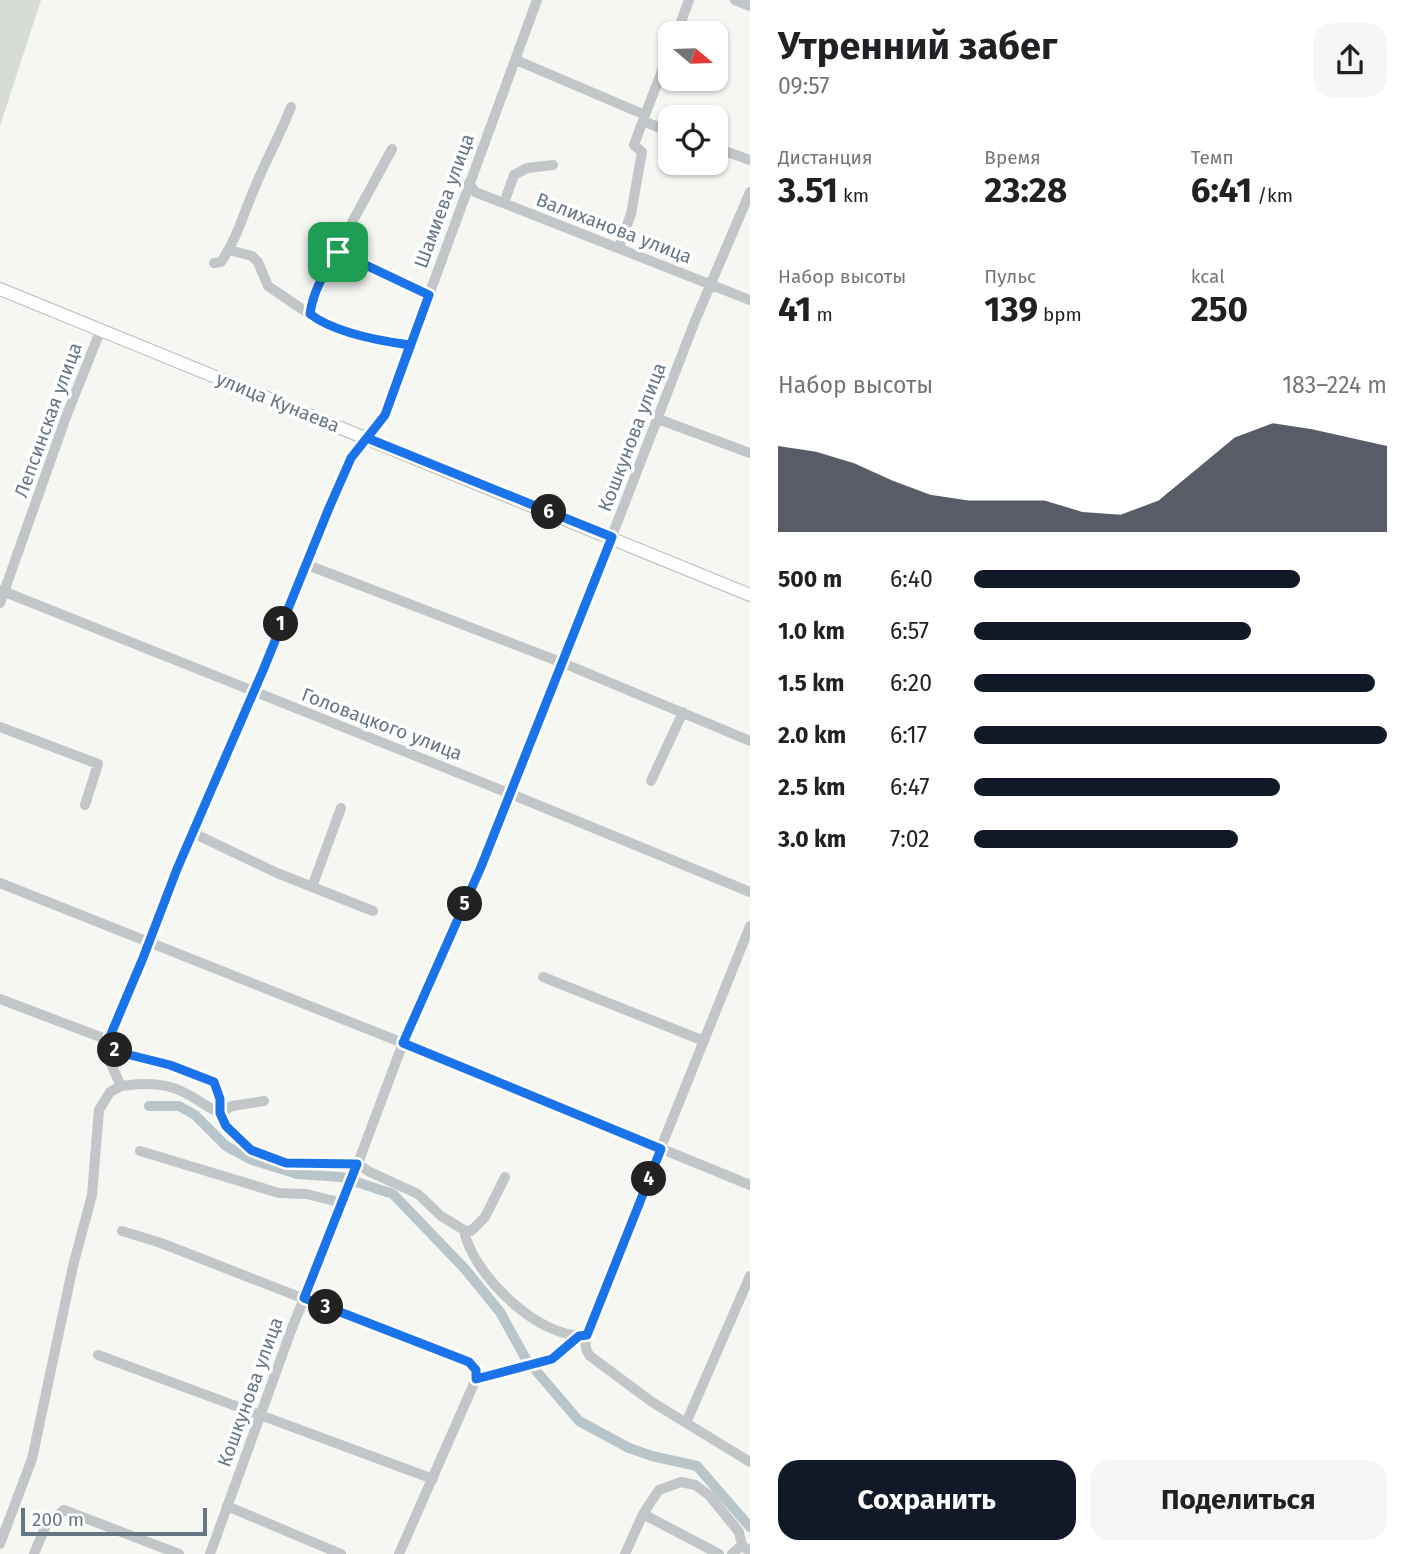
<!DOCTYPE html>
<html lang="ru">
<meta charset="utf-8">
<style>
:root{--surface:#fff;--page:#f6f6f6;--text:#202124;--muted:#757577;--accent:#111827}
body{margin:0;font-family:"Fira Sans",sans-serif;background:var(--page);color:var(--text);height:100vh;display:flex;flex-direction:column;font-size:26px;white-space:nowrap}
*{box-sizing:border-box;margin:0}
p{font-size:23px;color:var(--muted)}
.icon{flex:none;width:38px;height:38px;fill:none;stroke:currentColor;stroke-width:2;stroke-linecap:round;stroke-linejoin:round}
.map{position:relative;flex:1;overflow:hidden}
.sheet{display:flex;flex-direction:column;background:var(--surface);width:665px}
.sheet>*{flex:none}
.needle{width:46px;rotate:109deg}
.controls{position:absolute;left:658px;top:21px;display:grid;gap:14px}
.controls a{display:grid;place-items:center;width:70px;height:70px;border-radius:14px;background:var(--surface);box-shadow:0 2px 5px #0004;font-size:35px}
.scale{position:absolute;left:21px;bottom:18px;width:186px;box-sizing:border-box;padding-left:7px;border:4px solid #667683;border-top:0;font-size:19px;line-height:24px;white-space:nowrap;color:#667683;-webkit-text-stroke:5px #fff;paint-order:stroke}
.pin{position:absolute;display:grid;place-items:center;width:60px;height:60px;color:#fff;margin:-30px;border-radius:14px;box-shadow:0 4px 10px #0006}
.km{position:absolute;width:35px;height:35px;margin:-18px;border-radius:50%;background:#222;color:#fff;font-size:19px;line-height:35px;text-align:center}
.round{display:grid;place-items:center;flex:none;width:74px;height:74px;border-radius:21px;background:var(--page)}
.overview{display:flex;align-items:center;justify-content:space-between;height:119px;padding:0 28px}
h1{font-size:38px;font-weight:700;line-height:52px}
.stats{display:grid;grid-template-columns:repeat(3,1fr);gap:10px;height:119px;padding:7px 28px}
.stats div{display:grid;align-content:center}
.stats b{font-size:35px;font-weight:700}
.stats small{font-size:19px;font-weight:400}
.stats p{font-size:19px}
.chart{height:196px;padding:14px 28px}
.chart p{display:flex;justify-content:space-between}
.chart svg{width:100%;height:126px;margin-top:7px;fill:var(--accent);opacity:.7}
.action{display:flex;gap:14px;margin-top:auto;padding:14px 28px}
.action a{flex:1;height:80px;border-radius:21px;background:var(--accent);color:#fff;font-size:28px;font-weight:700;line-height:80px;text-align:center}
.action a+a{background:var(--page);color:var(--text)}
ul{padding:0 28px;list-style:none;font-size:23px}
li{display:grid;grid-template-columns:112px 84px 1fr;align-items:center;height:52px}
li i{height:18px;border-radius:9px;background:var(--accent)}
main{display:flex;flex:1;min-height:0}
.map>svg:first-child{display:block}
.green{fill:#d7ddd4}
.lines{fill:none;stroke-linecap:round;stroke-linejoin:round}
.river{stroke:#b9c5c9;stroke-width:10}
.major-casing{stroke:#b5b9bd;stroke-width:14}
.minor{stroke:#c2c6c9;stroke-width:10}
.major{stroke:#fff;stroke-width:12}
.route-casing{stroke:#fff;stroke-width:14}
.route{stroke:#1a73e8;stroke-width:9}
.labels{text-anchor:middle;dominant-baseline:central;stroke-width:7;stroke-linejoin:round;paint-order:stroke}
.street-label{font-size:19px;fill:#667683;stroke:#fff}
</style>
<main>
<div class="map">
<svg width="750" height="1554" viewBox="0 0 750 1554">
<rect width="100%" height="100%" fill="#f6f6f3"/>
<path class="green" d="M0,0H41L0,126Z"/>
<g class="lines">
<path class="river" d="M149,1106H179L195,1115L226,1146L252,1160L297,1174L341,1177L393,1194L465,1269L500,1312L526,1359L579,1421L629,1448L652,1456L697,1466L750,1527"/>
<g class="major-casing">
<path id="major" d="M0,289L750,595"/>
</g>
<path class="minor" d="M735,0L750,6
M677,33L689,0
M516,60L645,115L670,50
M699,79L711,82
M643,121L670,132
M716,148L750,160
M469,183L475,192L750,300
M504,203L514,175L527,168L553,165
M619,247L631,214L642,152L634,145L645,115
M229,250L252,256L258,262L268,286L318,320L346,331L386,342L410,345
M338,252L429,295
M214,263L221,262C238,237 243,214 255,187C266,160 280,135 291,107
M310,314L312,301L319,283L392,149
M658,419L750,453
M305,564L563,663L750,741
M0,590L511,794L750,892
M0,603L66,417L101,329
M0,727L98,764L85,805
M651,781L683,712
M193,833L277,873L373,911
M0,883L403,1043L750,1185
M312,887L341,808
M750,926L592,1319C588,1331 581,1345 590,1356L652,1402L750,1462
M543,977L704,1041
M0,999L103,1038L111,1037L177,869L264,668L345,470L351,458L385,415L537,0
M111,1037L108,1041L118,1052L170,1065L214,1081L220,1099V1113L226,1126L251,1150L286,1163L357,1164L370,1172L418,1194L441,1216L464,1230C471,1273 541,1342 587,1335
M121,1086C141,1083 163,1082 181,1091C195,1097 206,1107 220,1113L232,1106L264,1101
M140,1151L279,1193L306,1194L343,1203
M464,1230L471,1231L485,1217L505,1177
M122,1231L161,1243L474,1365L476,1370V1379L399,1554
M98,1355L433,1479
M476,1379L552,1359L579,1336
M686,1423L750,1276
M227,1506L341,1554
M643,1514L659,1490L681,1482L695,1485L709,1495L722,1511L739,1532L742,1545
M0,1544L32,1459L73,1266L92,1195L99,1110L110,1092L121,1086L110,1062L108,1041
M34,1554L46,1525L64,1510L179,1554
M210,1554L292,1328L343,1203L403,1043L481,868L563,663L695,321L750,192
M625,1554L643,1514L719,1554
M732,1554L742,1545L750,1552"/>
<use href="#major" class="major"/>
</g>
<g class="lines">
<g class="route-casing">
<path id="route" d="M338,252L429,295L385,415L351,458L329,508L264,668L177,869L143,958L108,1041L118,1052L170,1065L214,1082L220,1099V1113L226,1126L251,1150L286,1163L357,1164L304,1298L469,1362L476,1370V1379L552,1359L579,1336L587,1335L661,1149L403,1043L481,867L612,537L367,438L385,415L410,345C380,341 335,333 310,314C313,291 325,271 338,252"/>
</g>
<use href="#route" class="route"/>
</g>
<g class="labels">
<g class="street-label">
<text transform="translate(444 201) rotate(-70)">Шамиева улица</text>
<text transform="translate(614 228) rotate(21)">Валиханова улица</text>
<text transform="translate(278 402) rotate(22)">улица Кунаева</text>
<text transform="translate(48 420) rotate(-70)">Лепсинская улица</text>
<text transform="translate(632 437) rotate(-69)">Кошкунова улица</text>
<text transform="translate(382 724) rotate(21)">Головацкого улица</text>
<text transform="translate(250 1392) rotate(-70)">Кошкунова улица</text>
</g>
</g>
</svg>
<div class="controls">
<a><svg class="needle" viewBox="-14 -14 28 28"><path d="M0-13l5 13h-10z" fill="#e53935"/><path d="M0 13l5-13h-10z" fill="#757577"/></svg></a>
<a><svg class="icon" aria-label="locate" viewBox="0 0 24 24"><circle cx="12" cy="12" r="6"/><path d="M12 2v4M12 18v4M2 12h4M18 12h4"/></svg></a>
</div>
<div class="scale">200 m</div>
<div class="pin" style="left:338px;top:252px;background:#1e9e55"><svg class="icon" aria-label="arrive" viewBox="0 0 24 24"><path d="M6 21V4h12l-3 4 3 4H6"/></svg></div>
<b class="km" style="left:281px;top:624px">1</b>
<b class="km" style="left:115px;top:1050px">2</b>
<b class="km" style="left:326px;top:1307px">3</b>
<b class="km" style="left:649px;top:1179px">4</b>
<b class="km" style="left:465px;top:904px">5</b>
<b class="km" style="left:549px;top:512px">6</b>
</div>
<section class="sheet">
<div class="overview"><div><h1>Утренний забег</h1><p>09:57</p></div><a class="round"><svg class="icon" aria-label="share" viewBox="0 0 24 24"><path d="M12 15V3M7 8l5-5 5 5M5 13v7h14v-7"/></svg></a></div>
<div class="stats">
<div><p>Дистанция</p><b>3.51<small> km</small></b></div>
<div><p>Время</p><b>23:28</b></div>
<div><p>Темп</p><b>6:41<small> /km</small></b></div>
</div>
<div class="stats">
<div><p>Набор высоты</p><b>41<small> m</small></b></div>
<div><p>Пульс</p><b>139<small> bpm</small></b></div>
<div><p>kcal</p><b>250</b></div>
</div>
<div class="chart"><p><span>Набор высоты</span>183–224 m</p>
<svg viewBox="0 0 160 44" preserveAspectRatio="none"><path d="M0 44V14L10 16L20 20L30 26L40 31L50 33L60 33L70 33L80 37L90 38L100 33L110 22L120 11L130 6L140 8L150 11L160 14V44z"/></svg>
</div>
<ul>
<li><b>500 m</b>6:40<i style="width:79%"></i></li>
<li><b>1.0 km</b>6:57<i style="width:67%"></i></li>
<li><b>1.5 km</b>6:20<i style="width:97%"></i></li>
<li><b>2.0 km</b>6:17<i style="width:100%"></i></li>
<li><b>2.5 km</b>6:47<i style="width:74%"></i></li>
<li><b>3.0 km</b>7:02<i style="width:64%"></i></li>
</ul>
<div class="action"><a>Сохранить</a><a>Поделиться</a></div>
</section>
</main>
